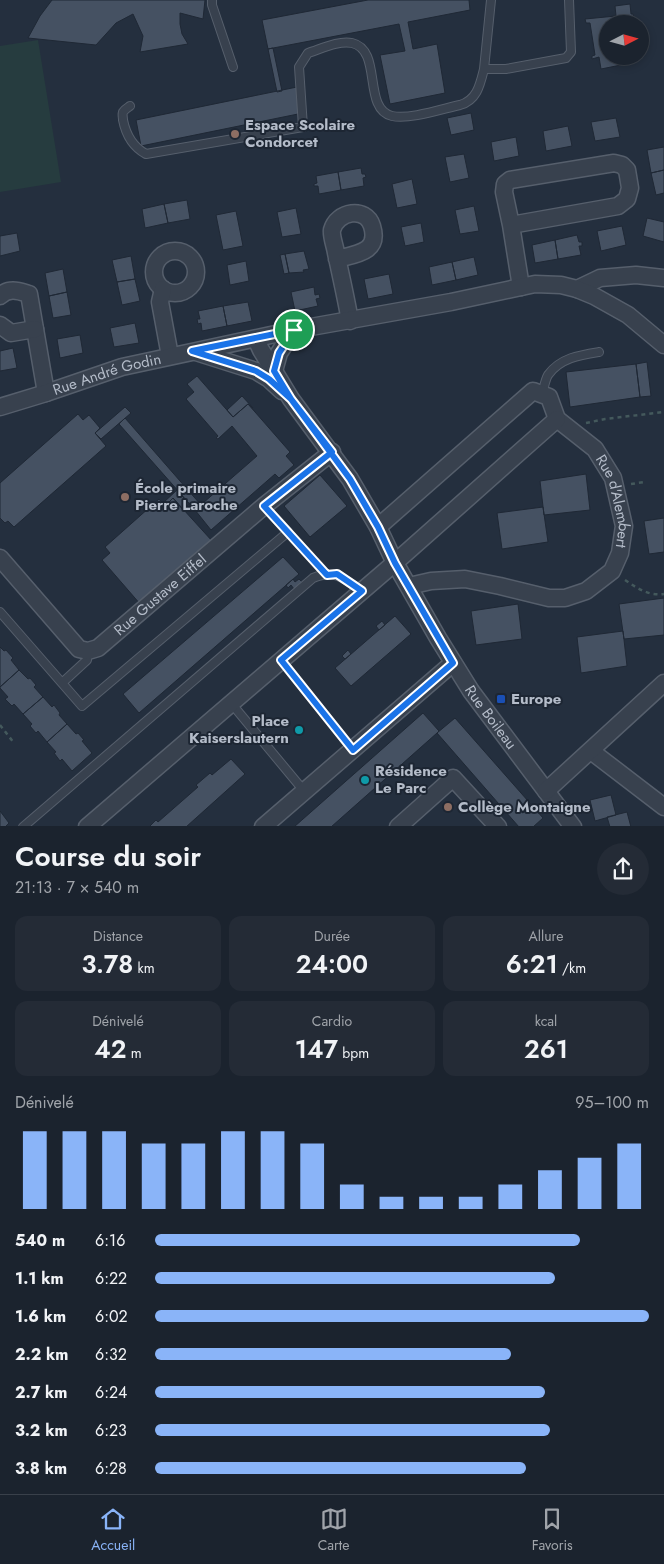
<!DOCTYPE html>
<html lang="fr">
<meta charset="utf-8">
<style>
:root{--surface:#1b232e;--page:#242b36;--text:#f1f3f6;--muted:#a0a4aa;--line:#39404a;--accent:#8ab4f8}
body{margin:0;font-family:Jost,sans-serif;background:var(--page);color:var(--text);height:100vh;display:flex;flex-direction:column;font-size:19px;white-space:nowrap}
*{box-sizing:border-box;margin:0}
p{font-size:16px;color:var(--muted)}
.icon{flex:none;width:28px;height:28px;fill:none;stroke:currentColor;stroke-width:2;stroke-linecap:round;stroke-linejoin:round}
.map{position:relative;height:826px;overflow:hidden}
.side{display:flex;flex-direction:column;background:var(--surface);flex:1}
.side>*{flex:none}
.needle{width:32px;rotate:84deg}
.fabs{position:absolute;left:599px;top:15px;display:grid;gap:10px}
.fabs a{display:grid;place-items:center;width:50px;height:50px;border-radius:50%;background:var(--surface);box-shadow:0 2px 8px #0003,0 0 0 1px var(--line);font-size:25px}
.pin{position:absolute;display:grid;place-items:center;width:42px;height:42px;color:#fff;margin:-21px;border:2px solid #fff;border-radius:50%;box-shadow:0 1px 5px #0007}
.round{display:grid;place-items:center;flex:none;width:52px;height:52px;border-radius:26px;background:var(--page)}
.overview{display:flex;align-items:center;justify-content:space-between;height:85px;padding:0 15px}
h1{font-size:28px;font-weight:600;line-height:38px}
.stats{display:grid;grid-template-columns:repeat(3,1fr);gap:8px;height:85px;padding:5px 15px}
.stats div{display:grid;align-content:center;border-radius:12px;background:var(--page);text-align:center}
.stats b{font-size:25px;font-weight:600}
.stats small{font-size:14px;font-weight:400}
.stats p{font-size:14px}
.chart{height:140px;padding:10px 15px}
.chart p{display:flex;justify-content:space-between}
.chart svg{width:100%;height:90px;margin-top:5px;stroke:var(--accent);stroke-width:6}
ul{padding:0 15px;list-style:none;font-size:16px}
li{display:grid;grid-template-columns:80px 60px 1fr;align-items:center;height:38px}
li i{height:12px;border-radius:6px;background:var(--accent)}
.menu{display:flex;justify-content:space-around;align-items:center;height:70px;border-top:1px solid var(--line);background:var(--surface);font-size:14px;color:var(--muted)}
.menu a{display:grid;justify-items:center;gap:2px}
.menu .current{color:var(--accent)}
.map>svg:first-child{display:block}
.green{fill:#263c3f}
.building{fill:#455162;stroke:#1f2835}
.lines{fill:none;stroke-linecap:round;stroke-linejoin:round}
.service-casing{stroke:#565f6c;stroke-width:10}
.minor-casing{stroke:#565f6c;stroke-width:19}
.path{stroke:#44595c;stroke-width:2.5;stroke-dasharray:4 4;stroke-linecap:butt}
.service{stroke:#38414e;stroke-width:8}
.minor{stroke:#38414e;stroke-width:16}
.route-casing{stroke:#fff;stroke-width:10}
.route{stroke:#1a73e8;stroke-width:6}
.education-dot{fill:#8d6e63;stroke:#1d2633;stroke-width:2}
.transit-dot{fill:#1a4fb4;stroke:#1d2633;stroke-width:2}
.culture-dot{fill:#0f9aa8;stroke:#1d2633;stroke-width:2}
.labels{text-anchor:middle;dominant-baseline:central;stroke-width:4;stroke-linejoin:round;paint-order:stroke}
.poi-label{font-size:15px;font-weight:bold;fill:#b4bcc9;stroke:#1d2633;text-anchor:start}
.street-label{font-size:15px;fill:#b4bcc9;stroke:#1d2633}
</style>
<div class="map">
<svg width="664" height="827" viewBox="0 0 664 827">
<rect width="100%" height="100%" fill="#242f3e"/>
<path class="green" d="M38,40L61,182L0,192V46Z"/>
<path class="building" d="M52,0H205L203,19L180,13V24L182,34L188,44L140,52L143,36L133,14L116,23L96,45L28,38L40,16Z
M368,0H469L470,10L408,22L413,49L437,44L445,93L390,104L380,55L405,51L399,24L268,49L262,20Z
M630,4L631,14H633L635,24H608V56L609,59L619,57L621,65L601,69L599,57L592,59V56L595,55L590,23H586L585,19L616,16L615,6Z
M273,48L282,91L277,92L268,49Z
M297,87L298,114L141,146L136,120Z
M471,113L474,130L451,135L447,118Z
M616,118L620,137L595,141L591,122Z
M568,126L572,146L546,151L543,131Z
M516,137L519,156L494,161L491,142Z
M664,147V170L651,173L647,150Z
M464,154L469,178L450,182L445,157Z
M361,168L362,174H365L366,177L363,178L364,186L341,190L338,172Z
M664,170V193L656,195L651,173Z
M338,172L341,190L319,194L318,186H314V184L317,183L316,176Z
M412,179L417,204L397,208L392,184Z
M187,200L190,219L168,223L164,204Z
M164,204L168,223L145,228L142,209Z
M474,206L479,231L460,234L455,210Z
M296,208L301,234L282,237L277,212Z
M236,211L243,246L223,250L216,215Z
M647,218L664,222V242L643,236Z
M421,223L424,242L405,246L401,227Z
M622,226L626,245L601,251L597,231Z
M17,233L20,251L0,256V236Z
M577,235L579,242H582V246H579L581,255L558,259L555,240Z
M555,240L558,259L535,263L532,245Z
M304,251L309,269L303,270L304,272L289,273L285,254Z
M285,254L289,273L284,274L280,255Z
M131,256L135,279L117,282L112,260Z
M474,257L478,275L456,280L452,262Z
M246,261L249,281L230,285L227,265Z
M452,262L456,280L432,285L429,267Z
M63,269L67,292L49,296L45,273Z
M389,274L393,294L368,299L364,279Z
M135,279L140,301L122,305L117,282Z
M314,287L315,295L319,294L320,298L316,299L318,306L295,311L291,292Z
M67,292L71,315L53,318L49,296Z
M248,302L252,321L227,326L223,306Z
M223,306L227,326L202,331L201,323L198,324L197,319H200L198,311Z
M135,323L139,343L114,347L110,328Z
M80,335L83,353L60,358L57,339Z
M13,348L17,368L0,371V351Z
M647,362L651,396L640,397L636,364Z
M636,364L640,397L570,407L566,372Z
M197,376L233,417L248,404L290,452L286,456L294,465L279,478L275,474L211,530L195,510L257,456L232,426L218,439L216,438L218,436L186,399L194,392L187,384Z
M242,396L253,408L248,404L233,417L227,410Z
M125,407L131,413L101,439L95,433Z
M78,414L83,420L89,415L100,428L95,433L106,446L14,527L8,521L5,523L0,518V483Z
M125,418L201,505L195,510L119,424Z
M586,474L590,510L544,515L540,481Z
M320,475L347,506L310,537L284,506Z
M177,490L189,504L183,510L173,498L165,506L163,503Z
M173,498L213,542L141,605L102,560L110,553L105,547L159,499L165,506Z
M543,507L548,542L502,549L497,513Z
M664,518V552L649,554L644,521Z
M283,557L299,574L139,713L123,694Z
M293,579L295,582L299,579L302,582L294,589L291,585L288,588L286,585Z
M664,598V635L624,639L619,604Z
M518,604L522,639L476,645L471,611Z
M395,616L411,634L351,686L335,668Z
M382,621L385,625L379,630L376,626Z
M623,631L627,666L581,673L577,637Z
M0,647L4,651L6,650L13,658L11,660L19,670L0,687Z
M348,650L351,654L345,659L342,656Z
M19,670L28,679L30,678L36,685L34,687L43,697L23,714L14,704L12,706L5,699L8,697L0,688V687Z
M43,697L52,707L54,705L60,713L59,715L67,724L47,742L38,731L36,733L30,726L32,724L23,714Z
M423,713L439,731L437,733L331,827H294Z
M455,718L543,818L533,827H519L437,733Z
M67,724L76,734L78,733L84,740L82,741L92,753L72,771L62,759L60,761L54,753L56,752L47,742Z
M231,759L245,774L186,827H149L156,820L158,822L198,787L196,785L210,773L212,775Z
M611,795L616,815L595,821L590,800Z
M0,811L9,823L5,827H0Z
M627,812L631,827H610L607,817Z"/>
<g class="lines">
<g class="service-casing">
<path id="service" d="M212,0V5L233,67
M484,69L491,0
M130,106C127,108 125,109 123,112C122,115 123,117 123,120C126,135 133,147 146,154L303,127L299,67L308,53C321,49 339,40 352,43C383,50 362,109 392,116C409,120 442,109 460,105C477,100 480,85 484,69H506L566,58L571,52L569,0
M542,394C544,388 545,380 548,375C560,358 580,355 599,352
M0,612L82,706L288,532L264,506
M281,660L353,750
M62,683L87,660L88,651
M231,703L304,791
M23,827L313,578C336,569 344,579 362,591"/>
</g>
<g class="minor-casing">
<g id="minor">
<path d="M511,225L618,206L627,199L630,188L627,170L622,165L614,163L510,180L505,184L504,192L511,225L521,287"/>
<circle cx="175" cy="272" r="21"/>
<path d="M337,259C357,254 380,252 372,226C366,206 337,211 332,230C331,236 335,246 336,253C341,276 346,298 350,321"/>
<path d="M163,289L160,302L170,356"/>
<path d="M577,289L600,278L636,275L664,278"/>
<path d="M0,296C9,287 19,291 29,294L46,393"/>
<path d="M0,325L11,333L35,329"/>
<path id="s1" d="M256,339L261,350L291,399L350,479L378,527L395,563L438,638L471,691L573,827"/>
<path d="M196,352L256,371L269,379L282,391"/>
<path d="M274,371L279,353L294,330"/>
<path id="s2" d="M0,407L46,393L122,367L294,330L451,302L535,284L561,285L577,289L594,296L628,315L664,345"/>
<path id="s3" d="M378,527L533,391L549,397L557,419L595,449L613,478L624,526L620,553L612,571L586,591L565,598H549L500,586L465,579L431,581L409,586"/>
<path id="s4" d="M0,558L79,649L88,651L98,648L264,506L332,452"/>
<path d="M591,751L664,807"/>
<path d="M546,791L664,683"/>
<path d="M87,827L390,567L557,419"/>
<path d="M263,827L453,663"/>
<path d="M398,827L453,778L498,827"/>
</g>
</g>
<path class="path" d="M586,423L605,419L664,412
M631,484L644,482
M295,540L319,566
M625,580C638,589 649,596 664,594
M0,725L14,743"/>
<use href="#service" class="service"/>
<use href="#minor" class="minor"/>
</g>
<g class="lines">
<g class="route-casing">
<path id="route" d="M294,330L192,351L256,371L269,379L291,399L350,479L378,527L395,563L453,663L353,750L281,660L362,591L337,574L327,575L264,506L332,452L291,399L274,371L279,353L294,330"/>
</g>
<use href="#route" class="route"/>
</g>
<g class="education-dot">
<circle cx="235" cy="134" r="5"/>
<circle cx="125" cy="497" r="5"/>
<circle cx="448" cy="807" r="5"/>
</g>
<rect class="transit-dot" x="496" y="694" width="10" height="10" rx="2.5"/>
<g class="culture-dot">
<circle cx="299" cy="730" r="5"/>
<circle cx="365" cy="780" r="5"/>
</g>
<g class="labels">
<g class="poi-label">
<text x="245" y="125">Espace Scolaire<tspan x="245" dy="17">Condorcet</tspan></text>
<text x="135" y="488">École primaire<tspan x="135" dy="17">Pierre Laroche</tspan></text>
<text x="511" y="699">Europe</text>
<text x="289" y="721" text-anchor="end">Place<tspan x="289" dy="17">Kaiserslautern</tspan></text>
<text x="375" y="771">Résidence<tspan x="375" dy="17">Le Parc</tspan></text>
<text x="458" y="807">Collège Montaigne</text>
</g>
<g class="street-label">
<text stroke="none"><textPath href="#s2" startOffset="112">Rue André Godin</textPath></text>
<text stroke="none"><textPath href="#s3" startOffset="352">Rue d'Alembert</textPath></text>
<text stroke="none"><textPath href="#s4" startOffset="222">Rue Gustave Eiffel</textPath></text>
<text stroke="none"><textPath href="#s1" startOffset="446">Rue Boileau</textPath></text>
</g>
</g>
</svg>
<div class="fabs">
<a><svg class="needle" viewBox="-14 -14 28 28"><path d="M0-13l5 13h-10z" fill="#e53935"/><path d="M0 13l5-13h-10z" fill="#a0a4aa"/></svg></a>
</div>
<div class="pin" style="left:294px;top:330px;background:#1e9e55"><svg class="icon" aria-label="arrive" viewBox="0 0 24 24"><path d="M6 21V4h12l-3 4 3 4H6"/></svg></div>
</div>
<section class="side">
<div class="overview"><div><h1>Course du soir</h1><p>21:13 · 7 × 540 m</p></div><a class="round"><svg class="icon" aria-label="share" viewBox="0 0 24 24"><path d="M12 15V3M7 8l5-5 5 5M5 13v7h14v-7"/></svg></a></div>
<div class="stats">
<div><p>Distance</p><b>3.78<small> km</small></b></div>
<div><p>Durée</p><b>24:00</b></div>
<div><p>Allure</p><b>6:21<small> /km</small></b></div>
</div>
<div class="stats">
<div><p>Dénivelé</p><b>42<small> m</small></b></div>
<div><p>Cardio</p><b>147<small> bpm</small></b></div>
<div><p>kcal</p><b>261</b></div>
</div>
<div class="chart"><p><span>Dénivelé</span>95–100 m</p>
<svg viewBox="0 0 160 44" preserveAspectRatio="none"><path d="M5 44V6M15 44V6M25 44V6M35 44V12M45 44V12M55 44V6M65 44V6M75 44V12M85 44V32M95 44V38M105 44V38M115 44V38M125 44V32M135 44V25M145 44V19M155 44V12"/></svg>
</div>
<ul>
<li><b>540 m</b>6:16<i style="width:86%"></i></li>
<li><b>1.1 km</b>6:22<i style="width:81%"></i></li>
<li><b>1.6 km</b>6:02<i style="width:100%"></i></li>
<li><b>2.2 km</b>6:32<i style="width:72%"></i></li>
<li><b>2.7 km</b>6:24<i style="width:79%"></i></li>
<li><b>3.2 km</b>6:23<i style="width:80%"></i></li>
<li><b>3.8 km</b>6:28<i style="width:75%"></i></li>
</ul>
</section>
<nav class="menu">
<a class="current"><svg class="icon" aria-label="home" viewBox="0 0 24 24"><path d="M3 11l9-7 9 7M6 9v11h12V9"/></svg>Accueil</a>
<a><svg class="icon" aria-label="map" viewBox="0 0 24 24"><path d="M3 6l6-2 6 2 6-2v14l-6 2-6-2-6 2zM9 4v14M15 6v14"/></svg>Carte</a>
<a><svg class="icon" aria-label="saved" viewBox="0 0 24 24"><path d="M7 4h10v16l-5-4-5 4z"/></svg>Favoris</a>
</nav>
